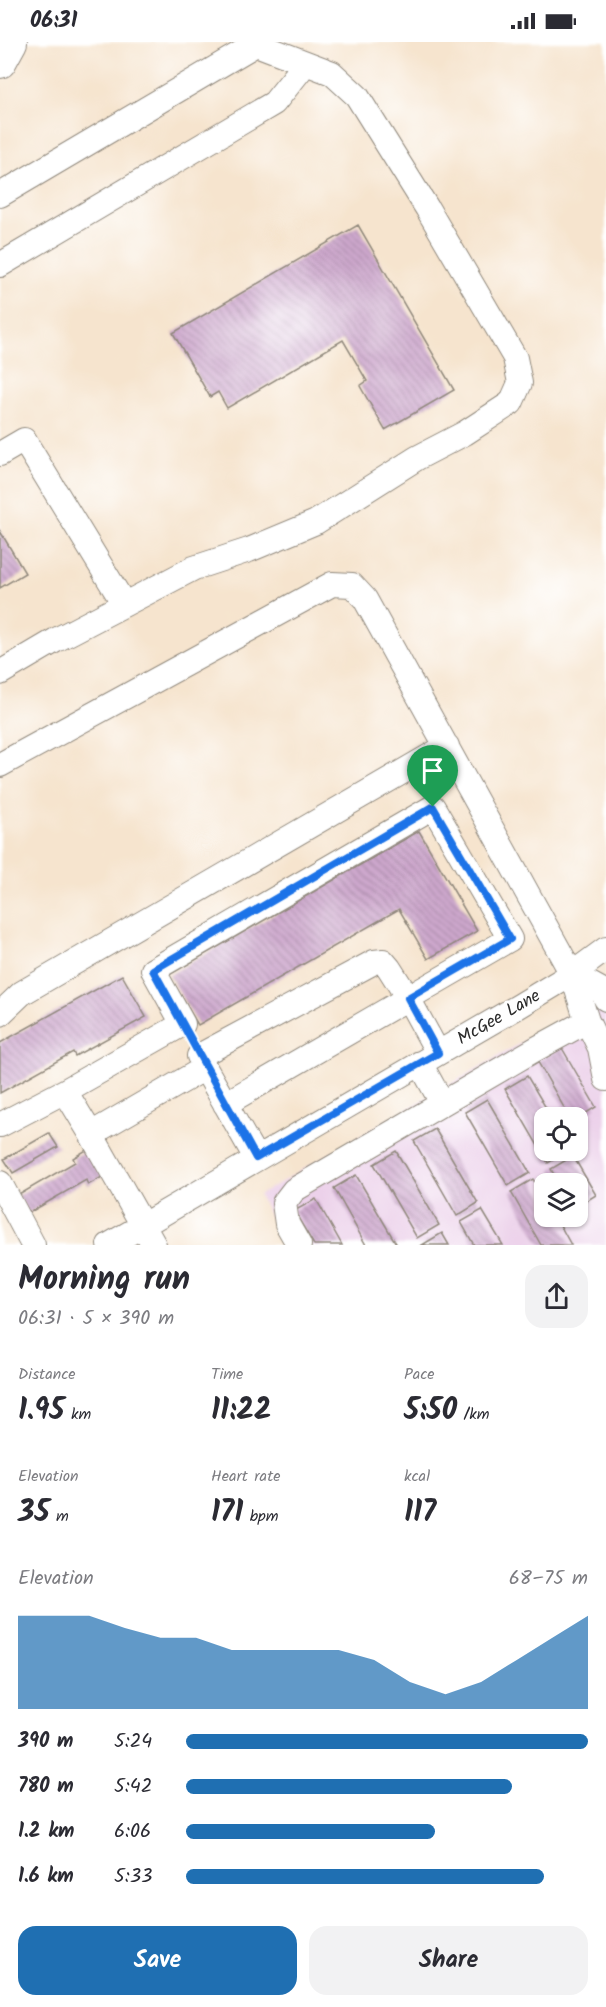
<!DOCTYPE html>
<meta charset="utf-8">
<style>
:root{--surface:#fff;--page:#f2f2f3;--text:#2b2b33;--muted:#7c7c81;--accent:#1f6fb2}
body{margin:0;font-family:Kalam,sans-serif;background:var(--page);color:var(--text);height:100vh;display:flex;flex-direction:column;font-size:22px;white-space:nowrap}
*{box-sizing:border-box;margin:0}
p{font-size:20px;color:var(--muted)}
.icon{flex:none;width:33px;height:33px;fill:none;stroke:currentColor;stroke-width:2;stroke-linecap:round;stroke-linejoin:round}
.map{position:relative;height:1203px;overflow:hidden}
.drawer{display:flex;flex-direction:column;background:var(--surface);flex:1}
.drawer>*{flex:none}
.tools{position:absolute;left:534px;top:1065px;display:grid;gap:12px}
.tools a{display:grid;place-items:center;width:54px;height:54px;border-radius:12px;background:var(--surface);box-shadow:0 2px 4px #0004;font-size:30px}
.pin{position:absolute;display:grid;place-items:center;width:51px;height:51px;color:#fff;margin:-62px -26px;border-radius:50% 50% 50% 0;rotate:-45deg;box-shadow:0 0 6px #0007}
.pin .icon{rotate:45deg}
.round{display:grid;place-items:center;flex:none;width:63px;height:63px;border-radius:18px;background:var(--page)}
.headline{display:flex;align-items:center;justify-content:space-between;height:102px;padding:0 18px}
h1{font-size:33px;font-weight:700;line-height:45px}
.figures{display:grid;grid-template-columns:repeat(3,1fr);gap:9px;height:102px;padding:6px 18px}
.figures div{display:grid;align-content:center}
.figures b{font-size:30px;font-weight:700}
.figures small{font-size:16px;font-weight:400}
.figures p{font-size:16px}
.chart{height:168px;padding:12px 18px}
.chart p{display:flex;justify-content:space-between}
.chart svg{width:100%;height:108px;margin-top:6px;fill:var(--accent);opacity:.7}
.cta{display:flex;gap:12px;margin-top:auto;padding:12px 18px}
.cta a{flex:1;height:69px;border-radius:18px;background:var(--accent);color:#fff;font-size:24px;font-weight:700;line-height:69px;text-align:center}
.cta a+a{background:var(--page);color:var(--text)}
ul{padding:0 18px;list-style:none;font-size:20px}
li{display:grid;grid-template-columns:96px 72px 1fr;align-items:center;height:45px}
li i{height:15px;border-radius:8px;background:var(--accent)}
.status{display:flex;justify-content:space-between;align-items:center;height:42px;padding:0 30px;background:var(--surface);direction:ltr}
.status svg{height:16px;fill:currentColor}
.map>svg:first-child{display:block}
.built{fill:#ecd1ea;fill-rule:evenodd}
.building{fill:url(#building-back-hatch)}
.lines{fill:none;stroke-linecap:round;stroke-linejoin:round}
.minor-casing{stroke:#90887c;stroke-width:26}
.major-casing{stroke:#90887c;stroke-width:34}
.minor{stroke:#fff;stroke-width:24}
.major{stroke:#fff;stroke-width:32}
.route-casing{stroke:#fff;stroke-width:12}
.route{stroke:#1a73e8;stroke-width:8}
.labels{text-anchor:middle;dominant-baseline:central;stroke-width:6;stroke-linejoin:round;paint-order:stroke}
.street-label{font-size:18px;fill:#2b2b2b;stroke:#fff}
</style>
<div class="status"><b>06:31</b><svg viewBox="0 0 49 12"><path d="M0 12V9h3v3zM5 12V6h3v6zM10 12V3h3v9zM15 12V0h3v12zM26 1h20v11H26zM47 4h2v5h-2z"/></svg></div>
<div class="map">
<svg width="606" height="1203" viewBox="0 0 606 1203">
<defs>
<pattern id="building-back-hatch" width="6" height="6" patternUnits="userSpaceOnUse" patternTransform="scale(1.5)"><rect width="6" height="6" fill="#cea8cd"/><path d="M-1 5l2 2M0 0l6 6M5-1l2 2" fill="none" stroke="#a789a7"/></pattern>
</defs>
<rect width="100%" height="100%" fill="#fff"/>
<filter id="ink" filterUnits="userSpaceOnUse"><feTurbulence type="fractalNoise" baseFrequency=".0167" numOctaves="2"/><feDisplacementMap in="SourceGraphic" scale="12" xChannelSelector="R" yChannelSelector="G"/><feConvolveMatrix kernelMatrix="1 2 1 2 8 2 1 2 1" color-interpolation-filters="sRGB"/></filter>
<filter id="wash" filterUnits="userSpaceOnUse"><feTurbulence type="fractalNoise" baseFrequency=".008" numOctaves="4" result="noise"/><feDisplacementMap in="SourceGraphic" scale="24" xChannelSelector="R" yChannelSelector="G"/><feGaussianBlur stdDeviation="1.35" result="paint"/><feColorMatrix in="noise" values="0 0 0 0 0 0 0 0 0 0 0 0 0 0 0 0 0 1.4 0 .05"/><feComposite in="paint" operator="in"/></filter>
<g filter="url(#wash)">
<rect width="100%" height="100%" fill="#f6e4ce"/>
<path class="built" d="M606,952V1203H285L259,1153ZM544,1076H578V1108H544ZM544,1142H578V1174H544Z"/>
<g id="blocks">
<path class="building" d="M358,183L454,348L385,388L360,344L367,339L343,298L227,366L218,350L210,355L173,291Z
M0,489L25,531L0,546Z
M419,789L477,889L428,917L399,867L198,983L169,933Z
M122,933L146,975L75,1014L73,1010L0,1051V1001Z
M562,1006L596,1065L578,1076H570L538,1020Z
M527,1034L552,1076H544V1108H570L548,1121L505,1047Z
M487,1057L530,1131L508,1144L465,1070Z
M435,1087L478,1161L457,1174L414,1099Z
M49,1091L58,1105L13,1131L4,1117Z
M88,1107L104,1134L88,1143L86,1138L27,1172L17,1154L75,1120L73,1116Z
M396,1109L439,1183L417,1196L374,1122Z
M573,1114L596,1153L578,1164V1142H559L551,1127Z
M356,1133L397,1203H366L334,1146Z
M533,1137L544,1157V1174H555L571,1203H541L511,1150Z
M316,1157L342,1203H314L294,1169Z
M482,1168L503,1203H474L461,1180Z
M442,1191L449,1203H422Z"/>
</g>
</g>
<g filter="url(#ink)">
<use href="#blocks" fill-opacity="0" stroke="#90887c" stroke-width="1.5"/>
<g class="lines">
<g class="minor-casing">
<path id="minor" d="M0,153L256,2
M0,223L274,61L306,21
M0,412L24,398L124,562
M0,631L56,598L194,526L249,508L316,480L417,416L465,391L511,361L520,341L515,316L427,166L357,54L332,31L251,0
M0,723L332,542L352,543L365,557L572,932L587,979L600,1006L606,1037
M572,932L601,948L606,957
M0,972L22,951L447,704
M199,1014L374,920L383,919L389,926L408,956L225,1062
M420,1021L442,1061
M65,1049L183,982L153,928L433,765L510,897L408,956L438,1011
M0,1083L65,1049L91,1092L205,1026L256,1116
M91,1092L154,1203
M0,1141L33,1203
M109,1203L519,964L572,932L606,907
M299,1203L287,1182L284,1161L294,1148L534,1008L587,979"/>
</g>
<g class="major-casing">
<path id="major" d="M0,20L11,0"/>
</g>
<use href="#minor" class="minor"/>
<use href="#major" class="major"/>
</g>
</g>
<g class="lines" filter="url(#ink)">
<g class="route-casing">
<path id="route" d="M433,765L510,897L408,956L438,1011L256,1116L153,928Z"/>
</g>
<use href="#route" class="route"/>
</g>
<g class="labels">
<g class="street-label">
<text transform="translate(499 976) rotate(-30)">McGee Lane</text>
</g>
</g>
</svg>
<div class="tools">
<a><svg class="icon" aria-label="locate" viewBox="0 0 24 24"><circle cx="12" cy="12" r="6"/><path d="M12 2v4M12 18v4M2 12h4M18 12h4"/></svg></a>
<a><svg class="icon" aria-label="layers" viewBox="0 0 24 24"><path d="M12 4l9 5-9 5-9-5zM3 14l9 5 9-5"/></svg></a>
</div>
<div class="pin" style="left:433px;top:765px;background:#1e9e55"><svg class="icon" aria-label="arrive" viewBox="0 0 24 24"><path d="M6 21V4h12l-3 4 3 4H6"/></svg></div>
</div>
<section class="drawer">
<div class="headline"><div><h1>Morning run</h1><p>06:31 · 5 × 390 m</p></div><a class="round"><svg class="icon" aria-label="share" viewBox="0 0 24 24"><path d="M12 15V3M7 8l5-5 5 5M5 13v7h14v-7"/></svg></a></div>
<div class="figures">
<div><p>Distance</p><b>1.95<small> km</small></b></div>
<div><p>Time</p><b>11:22</b></div>
<div><p>Pace</p><b>5:50<small> /km</small></b></div>
</div>
<div class="figures">
<div><p>Elevation</p><b>35<small> m</small></b></div>
<div><p>Heart rate</p><b>171<small> bpm</small></b></div>
<div><p>kcal</p><b>117</b></div>
</div>
<div class="chart"><p><span>Elevation</span>68–75 m</p>
<svg viewBox="0 0 160 44" preserveAspectRatio="none"><path d="M0 44V6L10 6L20 6L30 11L40 15L50 15L60 20L70 20L80 20L90 20L100 24L110 33L120 38L130 33L140 24L150 15L160 6V44z"/></svg>
</div>
<ul>
<li><b>390 m</b>5:24<i style="width:100%"></i></li>
<li><b>780 m</b>5:42<i style="width:81%"></i></li>
<li><b>1.2 km</b>6:06<i style="width:62%"></i></li>
<li><b>1.6 km</b>5:33<i style="width:89%"></i></li>
</ul>
<div class="cta"><a>Save</a><a>Share</a></div>
</section>
